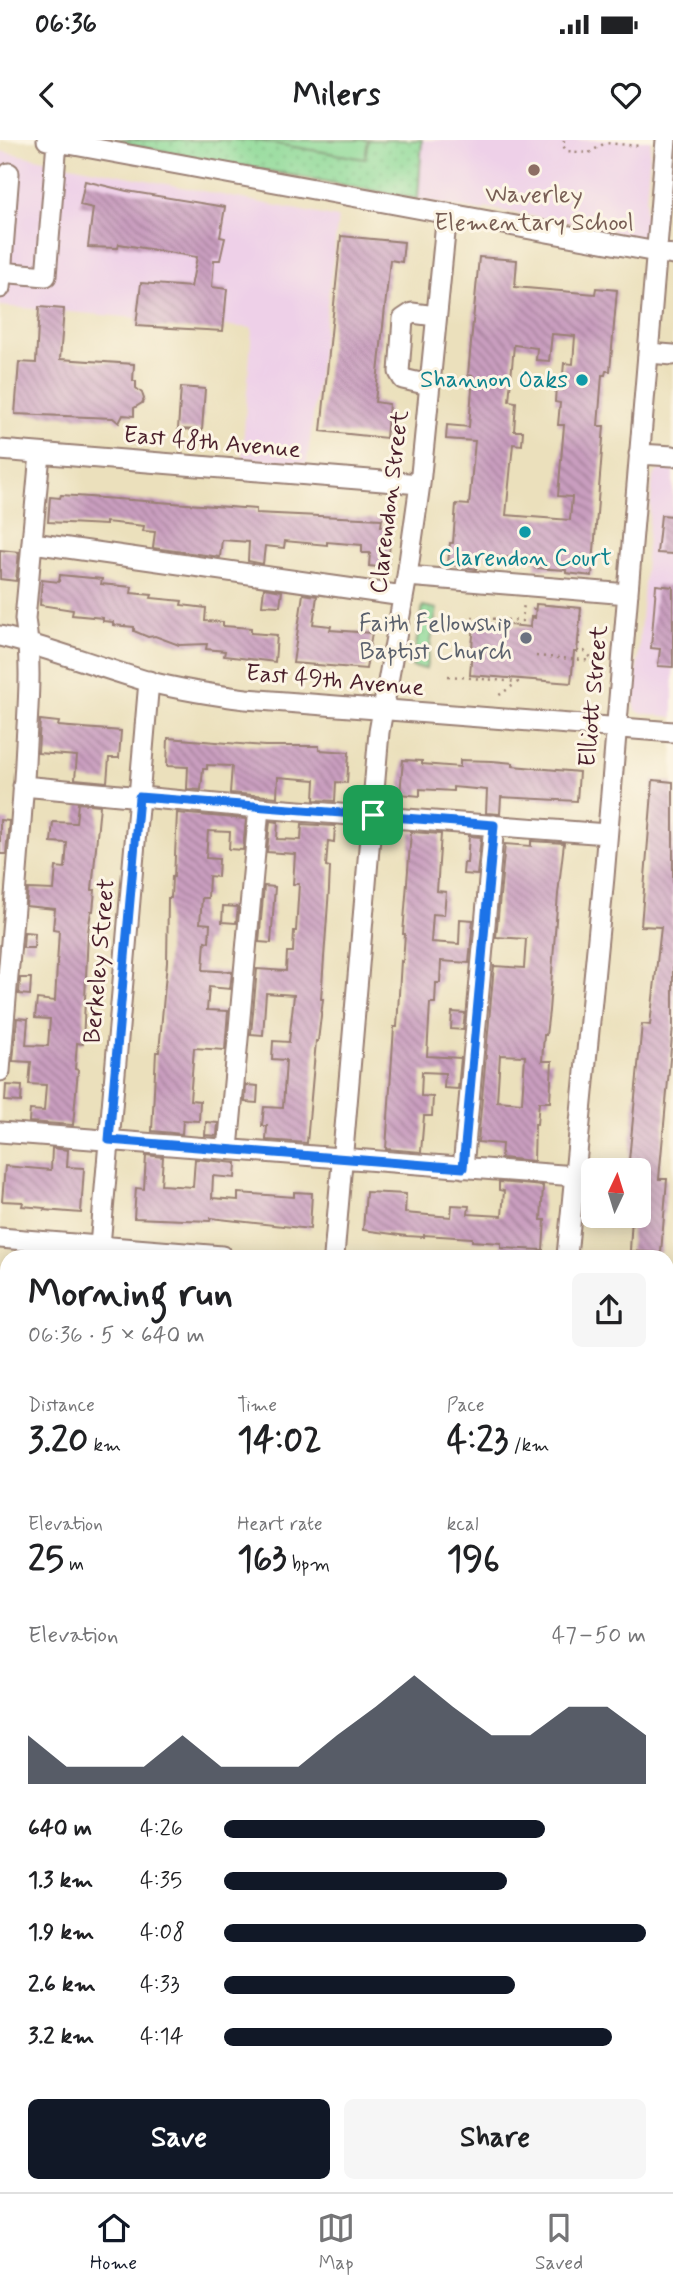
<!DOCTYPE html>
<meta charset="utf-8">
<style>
:root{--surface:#fff;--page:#f6f6f6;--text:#202124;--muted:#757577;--line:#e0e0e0;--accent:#111827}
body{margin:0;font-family:Mynerve,sans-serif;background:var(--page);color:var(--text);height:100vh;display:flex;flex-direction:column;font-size:26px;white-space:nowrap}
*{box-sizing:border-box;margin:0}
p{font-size:23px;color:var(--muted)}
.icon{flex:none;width:38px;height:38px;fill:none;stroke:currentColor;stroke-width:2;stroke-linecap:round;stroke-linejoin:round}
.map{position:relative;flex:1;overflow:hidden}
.panel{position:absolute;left:0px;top:1110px;width:674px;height:943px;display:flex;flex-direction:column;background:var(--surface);border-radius:21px 21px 0 0;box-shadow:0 4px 18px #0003}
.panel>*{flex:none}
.needle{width:46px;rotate:4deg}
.buttons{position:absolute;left:581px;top:1018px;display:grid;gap:14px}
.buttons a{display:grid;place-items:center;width:70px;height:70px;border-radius:10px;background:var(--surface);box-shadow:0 4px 18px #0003;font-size:35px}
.pin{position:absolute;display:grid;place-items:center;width:60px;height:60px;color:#fff;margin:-30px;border-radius:14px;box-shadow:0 4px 10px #0006}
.round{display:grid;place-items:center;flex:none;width:74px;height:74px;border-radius:10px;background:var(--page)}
.overview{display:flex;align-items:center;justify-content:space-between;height:119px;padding:0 28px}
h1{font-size:38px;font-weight:700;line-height:52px}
.figures{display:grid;grid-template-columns:repeat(3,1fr);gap:10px;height:119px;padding:7px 28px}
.figures div{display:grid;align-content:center}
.figures b{font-size:35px;font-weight:700}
.figures small{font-size:19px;font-weight:400}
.figures p{font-size:19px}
.chart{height:196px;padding:14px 28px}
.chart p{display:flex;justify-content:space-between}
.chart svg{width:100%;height:126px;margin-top:7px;fill:var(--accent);opacity:.7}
.cta{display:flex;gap:14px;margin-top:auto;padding:14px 28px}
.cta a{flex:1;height:80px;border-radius:10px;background:var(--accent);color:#fff;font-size:28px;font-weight:700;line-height:80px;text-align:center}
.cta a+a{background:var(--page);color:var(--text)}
ul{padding:0 28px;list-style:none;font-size:23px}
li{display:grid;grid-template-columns:112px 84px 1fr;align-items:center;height:52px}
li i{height:18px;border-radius:9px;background:var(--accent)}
.status{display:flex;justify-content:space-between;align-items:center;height:49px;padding:0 35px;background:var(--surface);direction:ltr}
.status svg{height:19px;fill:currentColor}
header{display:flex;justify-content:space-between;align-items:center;height:91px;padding:0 28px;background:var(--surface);font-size:32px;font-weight:700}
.tab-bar{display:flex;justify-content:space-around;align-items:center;height:98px;border-top:2px solid var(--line);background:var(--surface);font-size:19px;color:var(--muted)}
.tab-bar a{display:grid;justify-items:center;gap:4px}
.tab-bar .active{color:var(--accent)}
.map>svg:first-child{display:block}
.built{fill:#eed0e8}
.park{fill:url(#park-dots);stroke:#6a7c60;stroke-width:2}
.garden{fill:#8bd996;stroke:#6a7c60;stroke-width:2}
.building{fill:url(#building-back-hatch);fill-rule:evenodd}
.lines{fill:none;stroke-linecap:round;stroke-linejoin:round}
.minor-casing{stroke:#9a8074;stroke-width:23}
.path{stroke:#9a8074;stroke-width:2.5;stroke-dasharray:2 5;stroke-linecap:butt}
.minor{stroke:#fff;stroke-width:19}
.route-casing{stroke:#fff;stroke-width:14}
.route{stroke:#1a73e8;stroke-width:9}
.education-dot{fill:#8d6e63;stroke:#fcf5e5;stroke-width:2.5}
.culture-dot{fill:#0f9aa8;stroke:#fcf5e5;stroke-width:2.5}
.worship-dot{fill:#6b7280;stroke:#fcf5e5;stroke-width:2.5}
.labels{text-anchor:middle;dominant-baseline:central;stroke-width:6;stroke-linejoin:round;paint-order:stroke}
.education-label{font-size:24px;fill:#785e54;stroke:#fcf5e5}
.culture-label{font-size:24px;fill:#0d838f;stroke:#fcf5e5;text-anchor:end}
.street-label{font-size:24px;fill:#4a1f2b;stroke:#fcf5e5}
.worship-label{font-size:24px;fill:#5b616d;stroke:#fcf5e5;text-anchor:end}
</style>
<div class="status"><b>06:36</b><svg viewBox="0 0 49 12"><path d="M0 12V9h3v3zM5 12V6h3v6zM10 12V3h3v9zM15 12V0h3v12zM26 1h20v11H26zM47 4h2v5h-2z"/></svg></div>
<header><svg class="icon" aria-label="back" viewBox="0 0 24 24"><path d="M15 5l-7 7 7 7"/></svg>Milers<svg class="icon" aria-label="heart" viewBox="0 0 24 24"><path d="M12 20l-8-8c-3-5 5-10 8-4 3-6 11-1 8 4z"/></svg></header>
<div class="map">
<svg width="673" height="2052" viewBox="0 0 673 2052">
<defs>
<pattern id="park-dots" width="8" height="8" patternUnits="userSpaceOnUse" patternTransform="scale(1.75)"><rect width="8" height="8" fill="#8bd996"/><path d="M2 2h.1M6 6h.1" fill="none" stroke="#79ba81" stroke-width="1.8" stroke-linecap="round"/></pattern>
<pattern id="building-back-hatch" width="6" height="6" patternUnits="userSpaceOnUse" patternTransform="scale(1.75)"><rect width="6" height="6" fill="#c99ebf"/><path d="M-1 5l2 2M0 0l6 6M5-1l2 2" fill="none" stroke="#a5809b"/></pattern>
</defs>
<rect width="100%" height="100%" fill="#fcf5e5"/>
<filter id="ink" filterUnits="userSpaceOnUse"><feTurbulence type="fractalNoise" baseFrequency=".0143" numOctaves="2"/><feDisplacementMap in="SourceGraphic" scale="14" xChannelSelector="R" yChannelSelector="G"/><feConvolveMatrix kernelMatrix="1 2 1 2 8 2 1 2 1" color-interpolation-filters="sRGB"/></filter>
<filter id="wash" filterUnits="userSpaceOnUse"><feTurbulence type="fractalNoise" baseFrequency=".00686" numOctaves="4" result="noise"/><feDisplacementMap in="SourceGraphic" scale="28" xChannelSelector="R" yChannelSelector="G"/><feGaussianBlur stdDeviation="1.57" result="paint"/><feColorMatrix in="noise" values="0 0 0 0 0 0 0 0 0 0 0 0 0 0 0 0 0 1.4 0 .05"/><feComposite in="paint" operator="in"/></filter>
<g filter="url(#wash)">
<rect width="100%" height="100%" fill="#ebe0bc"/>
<path class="built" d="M422,0H651L645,73L649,81L648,91L644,97L636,100L617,96L612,91L487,68L481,71L418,59Z
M0,11L338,78L307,324L242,318L252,188L0,166Z
M665,328L673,329V577L640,573L636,570L634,563L653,337L658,330Z"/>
<path class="park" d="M104,0H422L418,59Z
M423,466L437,469L426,529L412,527Z"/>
<path class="garden" d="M253,0H368L365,19Z"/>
<g id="blocks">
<path class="building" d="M85,41L127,51L225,67L220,97L225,98L220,120H214L212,147L227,149L223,191L136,186L141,143L191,147L197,117L119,104L118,108L88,107L93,68L80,65Z
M341,96L404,102L402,122L390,120L375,262L389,264L386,298L321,291Z
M479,117L517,120L515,147L595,154L596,148L617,150L610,231H606L605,235H602L598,286H604L592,436L566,433V430L535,428L536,420L480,415L476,429L448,424L450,403H453L456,364L469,365L475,301L446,299L447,285L469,287L473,236L468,235ZM552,194L575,196L573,224L564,223L562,246H556L555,262L560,263L558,285H564L558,356L572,357L570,380L506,375L513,304L522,305L523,291H514L516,262L509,261L514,205L537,208L536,220L549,221Z
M39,167L64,169L60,219L134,224L133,241H136V248L142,253L144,259L142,263L134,268V276L123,275L119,283L113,278L15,274L19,222L36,223Z
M181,247L205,249L202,290L178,289Z
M61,355L256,369V373L382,379L381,386L391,387L388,428L369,426L370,413H362V405L327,402V405L285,401L284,408L265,406L263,424L248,421L249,402L222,400L220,417L153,408L155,392L143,391L144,386L106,382V385L48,382L50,357L60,358Z
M661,375L673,376V414L657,413Z
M0,410L19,412L16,441L0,439Z
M60,435L102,439L101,444L132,447L131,453L152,455L151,458L182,461L181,465L206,468L205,481L223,482V486L251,488V493L277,495L275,522L224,516L225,511L206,509L207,504L179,505L155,496L148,497L134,491V487L113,485V482L103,481V478L72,475L73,470L40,465L42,440L59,442Z
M656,445L673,447V527L658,526L660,509L651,508Z
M264,448L282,451L280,466L262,465Z
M303,454L317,456L313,484L331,486L330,490L372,493L366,529L293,523Z
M536,464L581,468L577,512H574L571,543L470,535L474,482L530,487L531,477L535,478Z
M40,580L59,582L58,586L121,591L119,618H109L107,642L75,639L77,616L38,613Z
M168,598L265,606H319V610L349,612L347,643L336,642L335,661L314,660L315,640L278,637L277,657L230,653L232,626L207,625V629H203L201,650L187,649L188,627L167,626Z
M403,620L422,621V624L460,627V620L492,621L513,623V626L579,632L577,661L501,657L500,674L486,673L487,650L453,647V651L420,649V656L400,654Z
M653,640L673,642V886L659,1039H667L661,1113L630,1111L632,1076H639V1031H628L642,884L650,885L661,787L641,786Z
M78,663L100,665L92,750H95L93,771H91L88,792L83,904L77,903L75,929L78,930L73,985L29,982L30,970L44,971L46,945L29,944L31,922L13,921L17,878L28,879L26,905L48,906L50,879L35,878L37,859L55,861L59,790L53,789L55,769L26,766L28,749L54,750L56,727L65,728L67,703L51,702L53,682L76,683Z
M177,673L246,679L243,710L229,709L230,692L208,691L206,718L219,719L218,737L209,736L208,758H202L200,783L210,784L209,802L205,801L203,830L232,832L230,849L209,847L207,870L228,871L225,910L194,908L190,960L200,961L199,981L183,980L182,994L152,991L156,912H159L167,822L168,758H171L172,737H174Z
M0,680L9,681L6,714H0Z
M270,681L278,682L277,699L301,700L302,684L335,686L334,702L328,701L326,726L330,727L329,749L321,859H323L318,901H316L307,1003L266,1000L267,986H262L264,967L283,968L286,920L272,919L273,901L289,902L294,855L266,853L263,895L251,894L257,829L286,831L287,812H293L294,791H296L299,744H293L295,714L267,712Z
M411,692L441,694L437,751L446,752L444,775L433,774L431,802L459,804L460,779L473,780L469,823L441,821L440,843H436L435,863H430L427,916L461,918L458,949L444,948L445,933L422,932L421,956L433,957L432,976H424L421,1012L386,1009L394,887H397L401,821L403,822L405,794H403Z
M469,696L481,697L477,735L463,734L464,723H467Z
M531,701L564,703L558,754L549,871L546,895H544L542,921H552L550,962H539L537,984H535L534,1021L501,1018L502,1004L478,1002L494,826L524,828L526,799L496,797L505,704L531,706ZM500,915L525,916L522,963L497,961Z
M264,746L275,747L271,803L259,802Z
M223,766L238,767L236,783L222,782Z
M24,792L35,793L34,808H23Z
M20,838H31L30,855L19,854Z
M452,872L465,873L463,890L451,889Z
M6,945L22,946L21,962L5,961Z
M246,945L258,946L257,963L245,962Z
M206,982L218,983L217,996L205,995Z
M52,1008L68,1010L67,1027L84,1028L81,1073L44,1070L45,1068L22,1066L23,1062L2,1061L5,1026L51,1030Z
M146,1015L163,1017L161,1045L193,1047L195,1019L236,1023L235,1038L213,1036L212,1058L238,1060V1053L294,1057V1052L312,1053L310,1089L211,1078L210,1081L134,1078L136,1048L144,1049Z
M499,1042L543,1046L541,1080H545L543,1110L501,1108V1103L472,1101V1098L424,1095V1097L407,1096L363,1090L366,1052L406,1054L405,1073L451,1077L452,1065L469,1066L468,1074L502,1076L504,1051L499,1050Z"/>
</g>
</g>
<g filter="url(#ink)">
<use href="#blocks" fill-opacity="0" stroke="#9a8074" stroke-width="2"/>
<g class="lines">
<g class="minor-casing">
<path id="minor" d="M47,0L673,115
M0,132L46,136L57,2
M0,148L9,33
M649,213L673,215
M429,245L403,239L399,232L403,179L412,173L436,176
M0,310L420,344
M639,314L673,316
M33,403L403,456
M407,436L628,454
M0,496C51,508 100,528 150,542C182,550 214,555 246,559L673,592
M23,646L259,668L607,694
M0,931C8,828 19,725 25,623C27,575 33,527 25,479L40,314
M0,992L575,1036
M228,1009L259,668
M463,1028L494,685
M0,1098L222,1116
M100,1106L149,541
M334,1116L379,592L407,436L420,344L447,73
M567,1116L604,737L666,0
M667,1154H673
M667,1242L673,1183
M0,1248L7,1250
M667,1295H673
M0,1384L7,1385
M667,1396L673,1397
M667,1495H673
M0,1521H7
M667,1605H673
M0,1676H7
M667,1725H673
M0,1775H7
M667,1902L673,1826
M667,1927H673
M667,2032H673
M484,2046L485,2052
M8,2052L9,2046
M364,2052V2046"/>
</g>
<path class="path" d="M564,0L563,6L567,11L589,13L605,3L641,6
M581,468L578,511H584L595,521
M472,477L522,481L524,463
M533,477L534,464
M536,516L595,521
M448,536L518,542L498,556"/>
<use href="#minor" class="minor"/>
</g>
</g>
<g class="lines" filter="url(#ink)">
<g class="route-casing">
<path id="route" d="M139,657L494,685L463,1028L109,1000Z"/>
</g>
<use href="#route" class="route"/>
</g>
<circle class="education-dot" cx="534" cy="30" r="7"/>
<g class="culture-dot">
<circle cx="582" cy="240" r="7"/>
<circle cx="525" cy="392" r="7"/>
</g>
<circle class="worship-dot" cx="526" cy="498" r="7"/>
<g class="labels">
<g class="education-label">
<text x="534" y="55">Waverley<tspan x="534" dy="28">Elementary School</tspan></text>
</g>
<g class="culture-label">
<text x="568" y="240">Shannon Oaks</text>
<text x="525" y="418" text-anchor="middle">Clarendon Court</text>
</g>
<g class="street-label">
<text transform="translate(212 303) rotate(5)">East 48th Avenue</text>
<text transform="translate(390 362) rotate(-83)">Clarendon Street</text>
<text transform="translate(335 541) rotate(5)">East 49th Avenue</text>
<text transform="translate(594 556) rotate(-85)">Elliott Street</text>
<text transform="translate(100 821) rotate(-85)">Berkeley Street</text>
</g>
<g class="worship-label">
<text x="512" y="484">Faith Fellowship<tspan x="512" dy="28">Baptist Church</tspan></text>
</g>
</g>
</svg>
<div class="buttons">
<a><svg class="needle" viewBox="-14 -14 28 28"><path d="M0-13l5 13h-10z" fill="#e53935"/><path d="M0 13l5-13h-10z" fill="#757577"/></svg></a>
</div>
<div class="pin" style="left:373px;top:675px;background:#1e9e55"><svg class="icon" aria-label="arrive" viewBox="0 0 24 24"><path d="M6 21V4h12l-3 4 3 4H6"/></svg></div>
<section class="panel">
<div class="overview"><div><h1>Morning run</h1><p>06:36 · 5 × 640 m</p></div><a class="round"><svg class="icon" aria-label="share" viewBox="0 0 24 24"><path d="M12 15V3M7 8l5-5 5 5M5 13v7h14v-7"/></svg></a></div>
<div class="figures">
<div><p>Distance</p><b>3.20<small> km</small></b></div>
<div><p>Time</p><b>14:02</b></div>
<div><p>Pace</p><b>4:23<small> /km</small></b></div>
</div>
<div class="figures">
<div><p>Elevation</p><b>25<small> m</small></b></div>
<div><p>Heart rate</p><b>163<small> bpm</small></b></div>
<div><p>kcal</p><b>196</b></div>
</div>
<div class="chart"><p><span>Elevation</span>47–50 m</p>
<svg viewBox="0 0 160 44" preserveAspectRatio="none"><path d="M0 44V27L10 38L20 38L30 38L40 27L50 38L60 38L70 38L80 27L90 17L100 6L110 17L120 27L130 27L140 17L150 17L160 27V44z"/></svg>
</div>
<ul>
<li><b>640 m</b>4:26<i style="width:76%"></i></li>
<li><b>1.3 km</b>4:35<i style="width:67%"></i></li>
<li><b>1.9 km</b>4:08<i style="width:100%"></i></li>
<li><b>2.6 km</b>4:33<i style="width:69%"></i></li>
<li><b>3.2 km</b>4:14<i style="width:92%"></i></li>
</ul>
<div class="cta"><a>Save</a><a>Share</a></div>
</section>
</div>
<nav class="tab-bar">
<a class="active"><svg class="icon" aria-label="home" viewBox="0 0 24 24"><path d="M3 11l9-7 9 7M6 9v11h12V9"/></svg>Home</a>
<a><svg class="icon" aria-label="map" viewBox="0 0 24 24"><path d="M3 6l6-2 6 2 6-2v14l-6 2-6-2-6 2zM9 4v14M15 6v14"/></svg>Map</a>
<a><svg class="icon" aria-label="saved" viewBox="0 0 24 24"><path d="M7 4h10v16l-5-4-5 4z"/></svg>Saved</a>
</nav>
